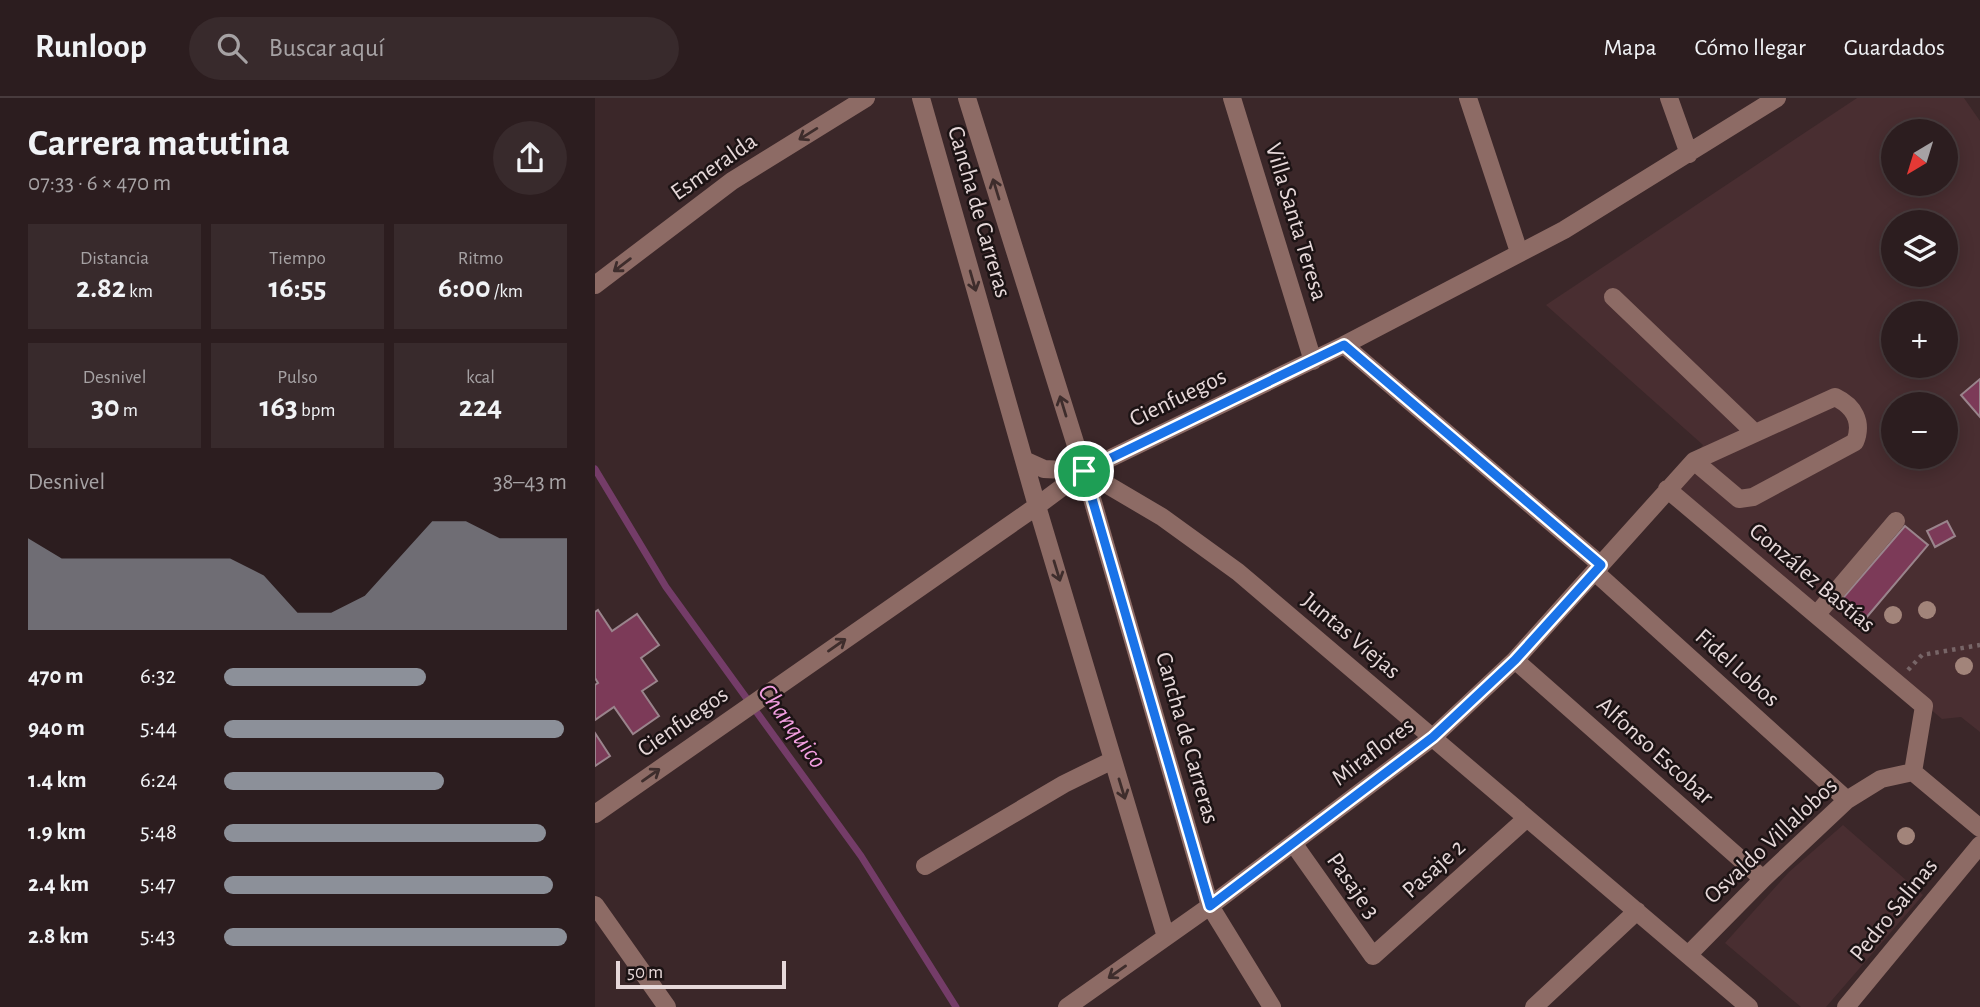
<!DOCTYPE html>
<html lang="es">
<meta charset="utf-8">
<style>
:root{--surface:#2c1d1f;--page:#382a2c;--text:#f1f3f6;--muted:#a6a2a4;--line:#483b3d;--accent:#8c9099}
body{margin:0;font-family:"Alegreya Sans",sans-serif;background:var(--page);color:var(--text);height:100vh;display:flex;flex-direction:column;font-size:26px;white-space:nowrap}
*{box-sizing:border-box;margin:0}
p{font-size:23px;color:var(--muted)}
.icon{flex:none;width:38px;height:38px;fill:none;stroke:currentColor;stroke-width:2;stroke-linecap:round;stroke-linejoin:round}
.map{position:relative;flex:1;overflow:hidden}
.panel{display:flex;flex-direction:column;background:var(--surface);width:595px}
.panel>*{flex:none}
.needle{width:46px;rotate:218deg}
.fabs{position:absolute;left:1286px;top:21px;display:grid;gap:14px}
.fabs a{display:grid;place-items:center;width:77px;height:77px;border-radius:50%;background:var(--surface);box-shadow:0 4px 18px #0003,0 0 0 2px var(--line);font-size:35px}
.scale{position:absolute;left:21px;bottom:18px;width:170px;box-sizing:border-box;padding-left:7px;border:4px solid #e6d8d9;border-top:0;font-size:19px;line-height:24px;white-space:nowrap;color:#e6d8d9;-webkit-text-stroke:5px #1c1314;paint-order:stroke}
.pin{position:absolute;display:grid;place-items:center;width:60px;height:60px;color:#fff;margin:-30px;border:4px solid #fff;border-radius:50%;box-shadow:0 2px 7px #0007}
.round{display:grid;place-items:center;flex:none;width:74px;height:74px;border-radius:37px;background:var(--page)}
.head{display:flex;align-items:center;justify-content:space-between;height:119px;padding:0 28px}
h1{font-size:38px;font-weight:700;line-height:52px}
.stats{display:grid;grid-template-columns:repeat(3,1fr);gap:10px;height:119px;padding:7px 28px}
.stats div{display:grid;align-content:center;border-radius:0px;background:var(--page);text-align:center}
.stats b{font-size:30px;font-weight:700}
.stats small{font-size:19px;font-weight:400}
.stats p{font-size:19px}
.chart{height:196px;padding:14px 28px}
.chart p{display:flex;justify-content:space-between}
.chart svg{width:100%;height:126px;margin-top:7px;fill:var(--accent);opacity:.7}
ul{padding:0 28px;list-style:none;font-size:23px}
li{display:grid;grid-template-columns:112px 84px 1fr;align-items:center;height:52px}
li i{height:18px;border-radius:9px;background:var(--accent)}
header{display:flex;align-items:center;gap:42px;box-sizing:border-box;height:98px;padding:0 35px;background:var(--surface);border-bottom:2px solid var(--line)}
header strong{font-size:33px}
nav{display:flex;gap:38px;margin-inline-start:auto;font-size:24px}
.search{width:490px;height:63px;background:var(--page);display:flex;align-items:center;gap:18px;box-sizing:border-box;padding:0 24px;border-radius:38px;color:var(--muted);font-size:26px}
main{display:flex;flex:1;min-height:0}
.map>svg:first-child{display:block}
.built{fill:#492e31;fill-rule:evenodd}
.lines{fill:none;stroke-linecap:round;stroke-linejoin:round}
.stream{stroke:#743c68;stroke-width:7}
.building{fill:#7c3a58;stroke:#9a848c;stroke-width:2}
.path{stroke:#776567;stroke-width:4.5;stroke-dasharray:3.5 5;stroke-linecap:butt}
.minor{stroke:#8d6b65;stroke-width:18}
.tree{fill:#a2847a}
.oneway{stroke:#3e2d2c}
.route-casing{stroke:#fff;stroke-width:14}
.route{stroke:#1a73e8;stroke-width:9}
.labels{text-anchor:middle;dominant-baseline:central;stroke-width:5;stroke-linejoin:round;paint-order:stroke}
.street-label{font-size:24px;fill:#e6d8d9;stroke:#1c1314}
.water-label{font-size:26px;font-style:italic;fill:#f29ee0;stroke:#1c1314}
</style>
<header>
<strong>Runloop</strong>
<div class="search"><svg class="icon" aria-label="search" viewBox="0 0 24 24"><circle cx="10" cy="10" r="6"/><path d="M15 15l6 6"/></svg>Buscar aquí</div>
<nav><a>Mapa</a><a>Cómo llegar</a><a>Guardados</a></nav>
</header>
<main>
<section class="panel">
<div class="head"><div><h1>Carrera matutina</h1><p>07:33 · 6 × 470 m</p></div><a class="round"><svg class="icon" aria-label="share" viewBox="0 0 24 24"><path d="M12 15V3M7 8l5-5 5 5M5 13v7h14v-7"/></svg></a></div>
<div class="stats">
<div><p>Distancia</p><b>2.82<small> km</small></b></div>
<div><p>Tiempo</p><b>16:55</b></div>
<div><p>Ritmo</p><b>6:00<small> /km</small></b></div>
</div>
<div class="stats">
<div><p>Desnivel</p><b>30<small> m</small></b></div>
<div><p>Pulso</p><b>163<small> bpm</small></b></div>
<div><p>kcal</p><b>224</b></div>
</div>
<div class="chart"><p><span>Desnivel</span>38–43 m</p>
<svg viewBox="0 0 160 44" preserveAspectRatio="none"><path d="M0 44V12L10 19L20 19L30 19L40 19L50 19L60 19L70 25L80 38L90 38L100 32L110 19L120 6L130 6L140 12L150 12L160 12V44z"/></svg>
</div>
<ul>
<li><b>470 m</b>6:32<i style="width:59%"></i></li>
<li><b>940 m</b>5:44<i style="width:99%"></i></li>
<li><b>1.4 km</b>6:24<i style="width:64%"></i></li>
<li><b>1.9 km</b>5:48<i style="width:94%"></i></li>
<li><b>2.4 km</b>5:47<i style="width:96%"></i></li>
<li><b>2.8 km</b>5:43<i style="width:100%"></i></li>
</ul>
</section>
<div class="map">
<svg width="1385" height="909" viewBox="0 0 1385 909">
<rect width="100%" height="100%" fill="#3b2729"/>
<path class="built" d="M1262,0H1369L1385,23V634L1366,619L1347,621L1075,391L1108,347L951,207ZM1298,33H1351V86H1298ZM1298,124H1351V177H1298ZM1298,215H1351V268H1298ZM1298,306H1351V359H1298Z
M1248,727L1328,797L1231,909H1206L1130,845L1194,774Z"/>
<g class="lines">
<path class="stream" d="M0,371L71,489L266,758L361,909"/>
</g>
<path class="building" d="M1385,281V319L1366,297Z
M1352,423L1360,438L1340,449L1332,433Z
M1310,428L1333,447L1271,520L1248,500Z
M3,512L17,533L42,516L64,547L46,560L62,583L47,593L64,618L38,636L19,609L0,622V587L3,585L0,580V514Z
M0,635L15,658L0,668Z"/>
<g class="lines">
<path class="path" d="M1313,572L1327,557L1385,547"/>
<path class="minor" d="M326,0L442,408L571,839
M372,0L489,373L615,808L677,909
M637,0L718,263
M873,0L924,154
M1074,0L1094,56
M0,187L137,83L271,0
M1018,199L1160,335
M749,247L1006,467
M429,362L449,371L489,373L567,419L643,474L1154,909
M1072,391L1329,608L1318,674L1286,681L1252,702L1168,781L1093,857
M1000,474L1252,702
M1222,516L1301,423
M920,562L1168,781
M1318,674L1385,730
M0,716L442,408L489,373L749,247L969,132L1182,0
M698,745L778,858L932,720
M330,768L469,686L518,662
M0,807L72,909
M472,909L615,808L838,639L920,562L1099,363L1240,299C1259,308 1268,324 1260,344L1158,399L1144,401L1099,363
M939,909L1042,813
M1251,909L1385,747"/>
</g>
<g class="tree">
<circle cx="1332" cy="512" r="9"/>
<circle cx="1298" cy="517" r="9"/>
<circle cx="1369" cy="568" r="9"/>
<circle cx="1311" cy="738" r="9"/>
</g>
<defs><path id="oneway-shaft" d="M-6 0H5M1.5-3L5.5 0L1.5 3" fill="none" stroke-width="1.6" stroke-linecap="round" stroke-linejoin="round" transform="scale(1.75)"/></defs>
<g class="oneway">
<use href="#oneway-shaft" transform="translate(213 36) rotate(148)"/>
<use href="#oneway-shaft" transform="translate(401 91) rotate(-107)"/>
<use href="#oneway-shaft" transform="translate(27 167) rotate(143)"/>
<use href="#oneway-shaft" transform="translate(378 183) rotate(74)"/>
<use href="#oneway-shaft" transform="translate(468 308) rotate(-107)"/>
<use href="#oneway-shaft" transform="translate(462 473) rotate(73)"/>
<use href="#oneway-shaft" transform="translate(242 547) rotate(-35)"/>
<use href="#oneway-shaft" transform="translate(56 677) rotate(-35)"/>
<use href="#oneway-shaft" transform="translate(527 691) rotate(73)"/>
<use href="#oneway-shaft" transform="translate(522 874) rotate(145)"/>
</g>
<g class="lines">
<g class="route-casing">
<path id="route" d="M749,247L1006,467L920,562L838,639L615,808L489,373Z"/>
</g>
<use href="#route" class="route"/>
</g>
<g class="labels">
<g class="street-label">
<text transform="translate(119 69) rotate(-35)">Esmeralda</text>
<text transform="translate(384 114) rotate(74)">Cancha de Carreras</text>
<text transform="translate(701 124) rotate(73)">Villa Santa Teresa</text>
<text transform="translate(583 300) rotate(-26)">Cienfuegos</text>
<text transform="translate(1217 480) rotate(40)">González Bastías</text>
<text transform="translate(756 538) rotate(40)">Juntas Viejas</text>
<text transform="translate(1142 570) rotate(42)">Fidel Lobos</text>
<text transform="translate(88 624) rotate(-35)">Cienfuegos</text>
<text transform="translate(592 640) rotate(74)">Cancha de Carreras</text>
<text transform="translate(1060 653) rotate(42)">Alfonso Escobar</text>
<text transform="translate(778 654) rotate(-37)">Miraflores</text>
<text transform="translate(1176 743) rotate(-43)">Osvaldo Villalobos</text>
<text transform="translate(839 771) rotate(-42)">Pasaje 2</text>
<text transform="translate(758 788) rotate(55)">Pasaje 3</text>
<text transform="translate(1299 812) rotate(-51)">Pedro Salinas</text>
</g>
<g class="water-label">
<text transform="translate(197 628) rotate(54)">Chanquico</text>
</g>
</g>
</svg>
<div class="fabs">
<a><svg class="needle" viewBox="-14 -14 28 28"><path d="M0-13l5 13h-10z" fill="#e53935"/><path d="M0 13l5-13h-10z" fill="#a6a2a4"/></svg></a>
<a><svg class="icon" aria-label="layers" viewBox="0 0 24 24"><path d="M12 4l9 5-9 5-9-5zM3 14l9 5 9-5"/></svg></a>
<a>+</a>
<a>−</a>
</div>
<div class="scale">50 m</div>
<div class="pin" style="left:489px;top:373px;background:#1e9e55"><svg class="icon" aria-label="arrive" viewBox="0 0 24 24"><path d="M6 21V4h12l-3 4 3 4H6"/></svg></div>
</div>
</main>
